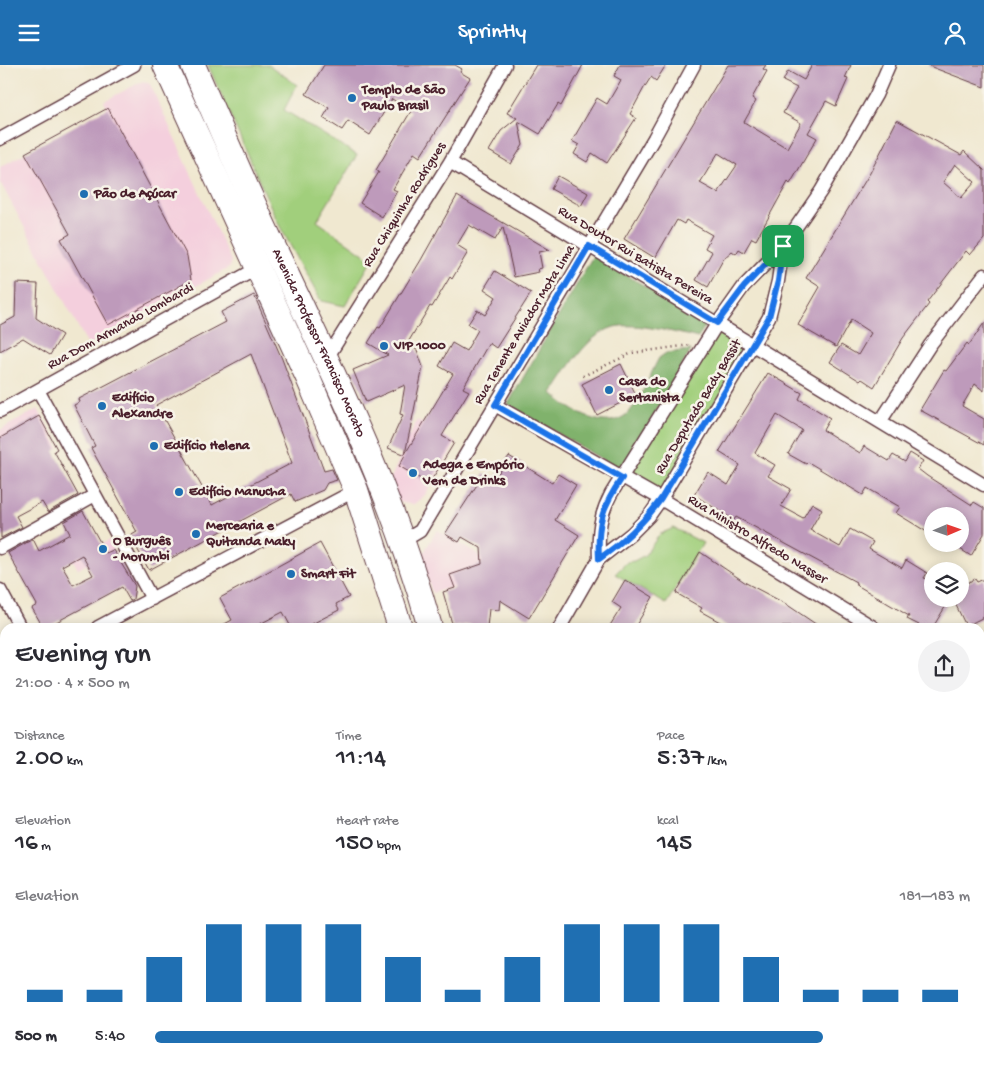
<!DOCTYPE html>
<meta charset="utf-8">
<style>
:root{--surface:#fff;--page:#f2f2f3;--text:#2b2b33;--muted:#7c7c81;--accent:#1f6fb2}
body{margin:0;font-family:"Gochi Hand",sans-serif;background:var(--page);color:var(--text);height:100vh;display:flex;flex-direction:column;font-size:19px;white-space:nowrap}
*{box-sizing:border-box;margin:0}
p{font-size:16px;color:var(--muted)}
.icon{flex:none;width:28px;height:28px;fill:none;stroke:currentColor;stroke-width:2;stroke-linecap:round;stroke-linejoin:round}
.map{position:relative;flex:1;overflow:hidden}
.drawer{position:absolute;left:0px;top:558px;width:985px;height:442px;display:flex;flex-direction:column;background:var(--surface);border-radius:15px 15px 0 0;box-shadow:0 2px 12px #0003}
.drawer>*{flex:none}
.needle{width:32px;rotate:88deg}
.controls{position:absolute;left:924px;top:442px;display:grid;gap:10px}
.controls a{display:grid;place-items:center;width:45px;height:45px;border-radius:50%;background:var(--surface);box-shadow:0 2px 12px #0003;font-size:25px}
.pin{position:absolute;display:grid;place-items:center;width:42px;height:42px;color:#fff;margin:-21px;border-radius:10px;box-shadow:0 2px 8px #0006}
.round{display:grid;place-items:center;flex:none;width:52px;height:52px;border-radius:26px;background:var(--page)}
.summary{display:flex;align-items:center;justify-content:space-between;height:85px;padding:0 15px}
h1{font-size:28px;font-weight:600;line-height:38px}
.metrics{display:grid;grid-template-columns:repeat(3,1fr);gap:8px;height:85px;padding:5px 15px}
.metrics div{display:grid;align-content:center}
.metrics b{font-size:25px;font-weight:600}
.metrics small{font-size:14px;font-weight:400}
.metrics p{font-size:14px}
.chart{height:140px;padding:10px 15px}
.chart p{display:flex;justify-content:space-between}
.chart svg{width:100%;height:90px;margin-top:5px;stroke:var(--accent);stroke-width:6}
ul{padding:0 15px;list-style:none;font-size:16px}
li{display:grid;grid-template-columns:80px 60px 1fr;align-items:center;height:38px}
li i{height:12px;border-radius:6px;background:var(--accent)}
header{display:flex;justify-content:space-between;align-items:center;height:65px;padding:0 15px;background:var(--accent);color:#fff;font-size:22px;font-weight:600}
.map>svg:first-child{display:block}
.built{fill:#f4cfdd}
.green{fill:#a1cf7c;stroke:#767754}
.forest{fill:#80b26c;stroke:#65684c}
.building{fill:#be9abb;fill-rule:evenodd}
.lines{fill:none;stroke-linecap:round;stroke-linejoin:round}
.lane-casing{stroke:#633d44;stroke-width:9}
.street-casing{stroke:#633d44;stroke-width:15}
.secondary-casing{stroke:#633d44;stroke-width:21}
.highway-casing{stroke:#633d44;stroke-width:26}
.path{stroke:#633d44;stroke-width:2.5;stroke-dasharray:1 4;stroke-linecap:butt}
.lane{stroke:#fff;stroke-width:6}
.street{stroke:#fff;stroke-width:12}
.secondary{stroke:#fff;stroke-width:19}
.highway{stroke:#fff;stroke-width:24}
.route-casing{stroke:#fff;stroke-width:10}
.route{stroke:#1a73e8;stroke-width:6}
.poi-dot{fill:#1f6fb2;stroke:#f7f3e8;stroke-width:2}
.labels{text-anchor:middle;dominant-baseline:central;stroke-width:5;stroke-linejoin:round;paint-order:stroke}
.poi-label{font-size:14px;font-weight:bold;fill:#4a1f2b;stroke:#f7f3e8;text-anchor:start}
.street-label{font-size:14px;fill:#4a1f2b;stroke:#f7f3e8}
</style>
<header><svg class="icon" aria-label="menu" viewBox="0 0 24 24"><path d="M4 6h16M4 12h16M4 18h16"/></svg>Sprintly<svg class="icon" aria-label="person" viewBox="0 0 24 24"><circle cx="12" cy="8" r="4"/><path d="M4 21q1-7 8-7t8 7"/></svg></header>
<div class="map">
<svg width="984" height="1000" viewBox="0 0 984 1000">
<rect width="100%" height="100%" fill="#f7f3e8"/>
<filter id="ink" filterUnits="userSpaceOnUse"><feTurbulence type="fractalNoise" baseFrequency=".02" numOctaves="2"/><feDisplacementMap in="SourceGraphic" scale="10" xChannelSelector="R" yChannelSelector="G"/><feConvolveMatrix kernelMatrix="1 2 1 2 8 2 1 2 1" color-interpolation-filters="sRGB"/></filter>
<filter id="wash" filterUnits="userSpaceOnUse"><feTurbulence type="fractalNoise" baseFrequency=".0096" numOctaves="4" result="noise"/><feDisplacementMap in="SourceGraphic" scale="20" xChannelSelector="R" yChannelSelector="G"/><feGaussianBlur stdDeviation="1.12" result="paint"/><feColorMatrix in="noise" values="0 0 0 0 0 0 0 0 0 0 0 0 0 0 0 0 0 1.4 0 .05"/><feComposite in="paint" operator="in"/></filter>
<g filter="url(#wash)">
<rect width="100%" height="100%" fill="#f0e8d0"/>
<path class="built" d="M143,16L150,19L231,196L229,203L88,280L0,117V102L107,43L104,36Z
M38,344L59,383L0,415V365Z
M417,355L456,378L425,430L414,439H409L399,437L390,415Z
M437,465L494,499L492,510L432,528L421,492Z
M110,475L114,484L78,504L73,495Z
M984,945V978L980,968V946Z
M431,995H474L465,1000H426Z
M658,995H704L706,1000H661Z
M864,995H910L912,1000H862L865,998Z"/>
<path class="green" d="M208,0H269L297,20L284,45L357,90L317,156L372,195L345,241L321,236L278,158Z
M717,259L753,280L661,434L623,413Z
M674,463L703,478L666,539L615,509L627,497L634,496L645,490L660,469Z"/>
<path class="forest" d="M593,191L707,257L698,273C679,268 633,257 614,262C585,271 568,305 552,328C570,346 609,371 631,345C643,330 650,309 659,293L666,288L691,285L622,406L508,339Z"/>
<g id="blocks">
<path class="building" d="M324,0H455L462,4L460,7L470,13L420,92L414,88L393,124L397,126L382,152L360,138L379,107L376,105L411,46L392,34L370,70L348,56L342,65L323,53L329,43L306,29Z
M536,0H583L561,41L558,39L540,69L518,56L523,80L511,99L489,86L501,66L517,53L507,48Z
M620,0H666L656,16L651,12L644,23L630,49L636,53L607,98L592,88L587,97L574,89L579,80L572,76L597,33L607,39L621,15L614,11Z
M728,0H766L763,4L767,6L752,33L756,36L744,57L787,83L801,58L783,48L797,23L783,16L788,6L804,15L812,0H851L845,13L848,14L836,41L826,36L808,68L817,73L790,119L788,117L756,175L752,173L744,187L739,184L736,189L732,186L724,193L708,222L696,215L712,187L705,183L712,170L686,155L684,159L677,155L655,193L624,174ZM718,88L737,100L718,128L700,118Z
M984,0V22L929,1V0Z
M108,43L187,191L191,215L108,260L61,174L70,169L25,88Z
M897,55L961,90L964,86L984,105V174L970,190L966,186L927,237L929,239L903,273L874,322L862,314L860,316L830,297L841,280L858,290L871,268L851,255L836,282L798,260L820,222L806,213L870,108ZM955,99L975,117L961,133L943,117Z
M558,111L588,128L581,141L551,124Z
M457,131L550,185L539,187L542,203L538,204L539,207L514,212L503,162L495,175L469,160L457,180L468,187L452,214L450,212L432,242L430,241L407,279L417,285L423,302L405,389L453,309L439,301L452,278L466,286L478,265L468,259L477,245L485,250L496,232L484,224L495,206L531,228L496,283L489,278L463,323L469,326L442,371L454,378L429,419L399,401L405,390L388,383L403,350L400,349L405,320L366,337L353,305L388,290L368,278L378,262L380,263L421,195Z
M16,218L38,219L36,253L62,270L50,290L23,273L0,286V260L15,252Z
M254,230L282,294L324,406L332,404L337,415L327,418L323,425L295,437L291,429L149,505L130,471L137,467L91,383L95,381L74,340L80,337L79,334L226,257L221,247ZM251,289L292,398L212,440L156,340Z
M984,258V326L975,319L962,341L984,354V380L920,345L944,305L946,306L967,278L969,280Z
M621,299L636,330L597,350L582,319Z
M768,308L802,328L799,334L830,353L823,365L860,388L864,381L889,396L893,390L905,397L910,388L923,396L918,404L927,411L972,440L974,437L984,443V469L971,491L960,484V451H932V470L896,448L900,442L867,423L863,430L808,397L806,399L788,389L802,365L777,350L755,388L775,400L768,411L791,424L781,441L803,453L812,438L822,444L810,465L840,482L850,464L873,477L869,484L902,503L906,495L927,508L924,513L932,517V534H950L933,562H923L907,554L909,551L855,519L856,517L736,452L734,455L694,430L708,407L728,420L740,400L719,387Z
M39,351L57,384L54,386L78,430L48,447L42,437L16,451L22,462L1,473L0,373Z
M509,391L552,418L558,409L576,420L555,455L579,470L529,553L500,535L499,545L489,544L487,562H472L471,559L453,562L443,527L455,523L450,510L482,499L481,483L462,472L459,477L445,469L484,409L494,415Z
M83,446L106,488L113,485L135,521L133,534L130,536L122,522L47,562H43L32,543L37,540L8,488L33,474L39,486L70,469L64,457ZM82,490L93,510L73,520L62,501Z
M320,478L349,532L336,539L339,545L306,562H291L283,547L254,562H219L232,555L220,533Z
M700,487L746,518L786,539L820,562H729L700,546L702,543L676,528Z
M975,514L977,517L984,514V552L966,561L953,534H960V521Z
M625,515L653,532L635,562H609L621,543L612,537Z"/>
</g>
</g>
<g filter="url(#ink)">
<use href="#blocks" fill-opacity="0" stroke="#633d44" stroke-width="1"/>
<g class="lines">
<g class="lane-casing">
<path id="lane" d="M376,995L379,1000"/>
</g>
<g class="street-casing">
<path id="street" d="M0,74L134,0
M450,97L984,420
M327,293L450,97L505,0
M38,325L152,534
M495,340L661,434L873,562
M0,346L256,204
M880,357L930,280L984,210
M403,476L420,466L654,73L694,0
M0,483L95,430
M599,494C598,469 599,451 611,429L717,259L744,221L783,181L821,126L876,30L889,0
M0,525L20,562
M98,562L356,425
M560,562L599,494L631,469L649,451L661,434L769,252L778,216L783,181
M0,617L5,614
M980,816L984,815
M0,892L5,890
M254,995L257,1000
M973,995L976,1000
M299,1000L308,995
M571,1000L582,995"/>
</g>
<g class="secondary-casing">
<path id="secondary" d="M980,581L984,579"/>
</g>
<g class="highway-casing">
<g id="highway">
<path d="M165,0L308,313L356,425L400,562"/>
<path id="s1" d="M193,0C218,58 243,116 270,174C331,303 391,424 430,562"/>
<path d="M506,995L508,1000"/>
<path d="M535,995L537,1000"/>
</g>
</g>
<path class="path" d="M583,311L632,288L690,280"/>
<use href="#lane" class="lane"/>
<use href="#street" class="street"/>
<use href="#secondary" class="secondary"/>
<use href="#highway" class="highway"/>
</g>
</g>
<g class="lines" filter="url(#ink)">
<g class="route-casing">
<path id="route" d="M589,181L717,258L744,222L783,181L778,216L769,252L661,434C644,458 623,477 599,494C597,458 602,442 622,413L495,340Z"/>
</g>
<use href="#route" class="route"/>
</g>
<g class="poi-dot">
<circle cx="352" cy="33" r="5"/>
<circle cx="84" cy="129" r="5"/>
<circle cx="384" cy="281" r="5"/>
<circle cx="609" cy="325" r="5"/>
<circle cx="102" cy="341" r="5"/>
<circle cx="154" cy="381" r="5"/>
<circle cx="413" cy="408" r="5"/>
<circle cx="179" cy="427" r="5"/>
<circle cx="196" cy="469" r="5"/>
<circle cx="103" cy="484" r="5"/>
<circle cx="291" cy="509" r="5"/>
</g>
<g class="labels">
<g class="poi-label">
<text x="362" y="25">Templo de São<tspan x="362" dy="16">Paulo Brasil</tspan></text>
<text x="94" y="129">Pão de Açúcar</text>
<text x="394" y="281">VIP 1000</text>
<text x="619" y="317">Casa do<tspan x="619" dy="16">Sertanista</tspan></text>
<text x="112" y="333">Edifício<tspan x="112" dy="16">Alexandre</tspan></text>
<text x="164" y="381">Edifício Helena</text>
<text x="423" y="400">Adega e Empório<tspan x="423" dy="16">Vem de Drinks</tspan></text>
<text x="189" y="427">Edifício Manucha</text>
<text x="206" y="461">Mercearia e<tspan x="206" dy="16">Quitanda Maky</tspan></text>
<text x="113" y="476">O Burguês<tspan x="113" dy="16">- Morumbi</tspan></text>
<text x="301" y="509">Smart Fit</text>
</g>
<g class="street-label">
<text transform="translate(405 140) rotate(-58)">Rua Chiquinha Rodrigues</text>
<text transform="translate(635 191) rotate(31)">Rua Doutor Rui Batista Pereira</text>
<text transform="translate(525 260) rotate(-59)">Rua Tenente Aviador Mota Lima</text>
<text transform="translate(121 262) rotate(-29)">Rua Dom Armando Lombardi</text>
<text stroke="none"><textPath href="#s1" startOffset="305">Avenida Professor Francisco Morato</textPath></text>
<text transform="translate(699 342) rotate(-59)">Rua Deputado Bady Bassit</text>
<text transform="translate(757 475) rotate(31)">Rua Ministro Alfredo Nasser</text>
</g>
</g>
</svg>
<div class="controls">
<a><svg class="needle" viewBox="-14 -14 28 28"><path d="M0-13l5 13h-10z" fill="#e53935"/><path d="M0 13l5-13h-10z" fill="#7c7c81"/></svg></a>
<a><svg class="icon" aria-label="layers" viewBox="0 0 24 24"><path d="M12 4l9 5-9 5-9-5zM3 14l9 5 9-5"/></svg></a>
</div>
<div class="pin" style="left:783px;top:181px;background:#1e9e55"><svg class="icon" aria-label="arrive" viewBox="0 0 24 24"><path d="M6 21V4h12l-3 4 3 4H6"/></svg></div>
<section class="drawer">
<div class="summary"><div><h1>Evening run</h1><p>21:00 · 4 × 500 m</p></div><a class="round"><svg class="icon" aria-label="share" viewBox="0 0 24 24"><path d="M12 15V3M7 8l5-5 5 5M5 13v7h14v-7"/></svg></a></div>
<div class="metrics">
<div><p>Distance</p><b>2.00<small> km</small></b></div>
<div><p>Time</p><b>11:14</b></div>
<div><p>Pace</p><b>5:37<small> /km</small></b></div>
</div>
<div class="metrics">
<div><p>Elevation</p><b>16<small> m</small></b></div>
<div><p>Heart rate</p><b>150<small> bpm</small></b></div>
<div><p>kcal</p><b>145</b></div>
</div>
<div class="chart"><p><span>Elevation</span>181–183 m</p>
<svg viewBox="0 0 160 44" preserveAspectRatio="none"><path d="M5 44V38M15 44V38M25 44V22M35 44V6M45 44V6M55 44V6M65 44V22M75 44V38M85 44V22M95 44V6M105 44V6M115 44V6M125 44V22M135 44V38M145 44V38M155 44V38"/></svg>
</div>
<ul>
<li><b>500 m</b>5:40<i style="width:82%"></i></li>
</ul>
</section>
</div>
